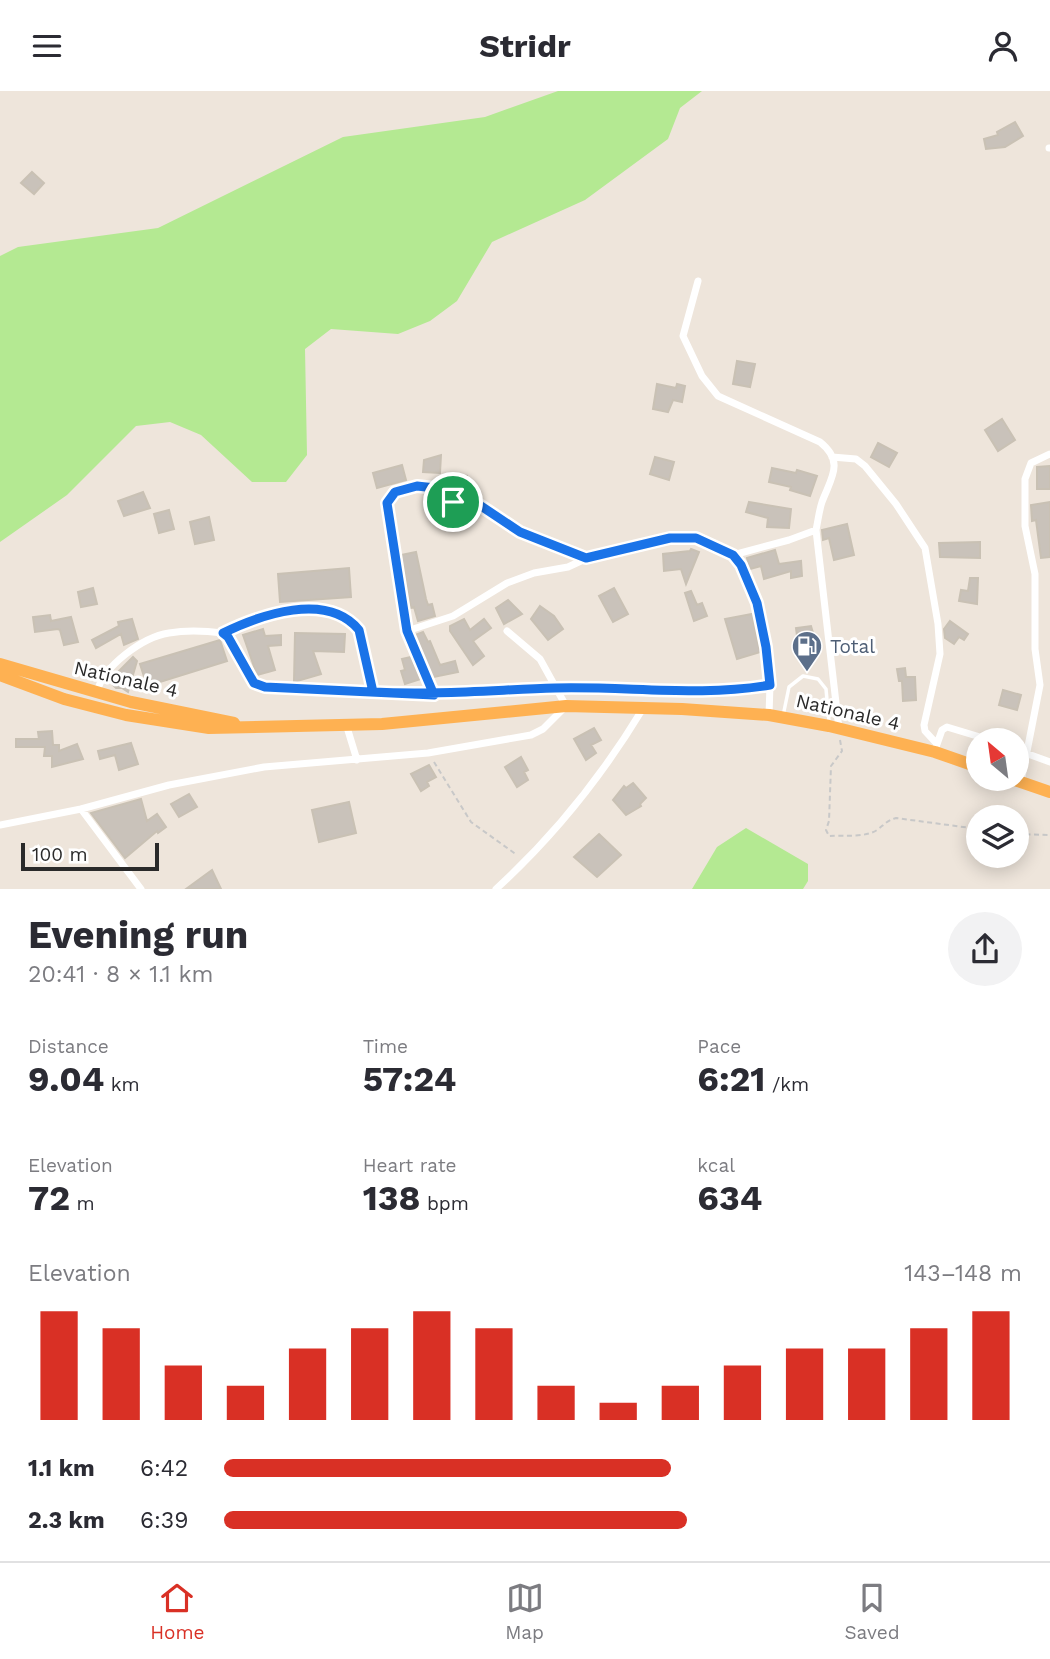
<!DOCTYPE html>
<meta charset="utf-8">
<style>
:root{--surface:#fff;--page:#f2f2f3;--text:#2b2b33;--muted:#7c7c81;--line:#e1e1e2;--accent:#d93025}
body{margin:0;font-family:"Work Sans",sans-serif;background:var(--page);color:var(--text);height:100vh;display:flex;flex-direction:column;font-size:26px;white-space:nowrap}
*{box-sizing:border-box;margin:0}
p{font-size:23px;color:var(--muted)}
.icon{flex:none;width:38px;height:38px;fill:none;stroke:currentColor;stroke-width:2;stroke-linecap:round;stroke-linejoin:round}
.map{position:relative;height:798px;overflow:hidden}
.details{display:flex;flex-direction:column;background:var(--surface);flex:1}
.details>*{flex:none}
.needle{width:46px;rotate:331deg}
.controls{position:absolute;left:966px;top:637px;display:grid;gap:14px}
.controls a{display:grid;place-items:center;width:63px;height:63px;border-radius:50%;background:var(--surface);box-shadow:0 4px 18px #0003;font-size:35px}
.scale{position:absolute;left:21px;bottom:18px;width:138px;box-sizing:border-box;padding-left:7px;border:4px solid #2a2a2a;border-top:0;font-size:19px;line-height:24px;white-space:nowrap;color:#2a2a2a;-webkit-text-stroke:5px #fff;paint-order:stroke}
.pin{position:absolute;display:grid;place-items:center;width:60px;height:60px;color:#fff;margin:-30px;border:4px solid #fff;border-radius:50%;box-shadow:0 2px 7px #0007}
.round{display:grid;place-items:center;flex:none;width:74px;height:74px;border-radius:37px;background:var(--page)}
.overview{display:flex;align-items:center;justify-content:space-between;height:119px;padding:0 28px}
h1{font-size:38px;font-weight:700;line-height:52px}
.stats{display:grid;grid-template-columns:repeat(3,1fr);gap:10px;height:119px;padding:7px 28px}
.stats div{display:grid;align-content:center}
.stats b{font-size:35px;font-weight:700}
.stats small{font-size:19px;font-weight:400}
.stats p{font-size:19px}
.chart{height:196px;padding:14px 28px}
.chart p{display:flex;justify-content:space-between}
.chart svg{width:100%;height:126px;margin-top:7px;stroke:var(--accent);stroke-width:6}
ul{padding:0 28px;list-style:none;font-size:23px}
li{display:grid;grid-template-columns:112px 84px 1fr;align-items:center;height:52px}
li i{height:18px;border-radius:9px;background:var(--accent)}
header{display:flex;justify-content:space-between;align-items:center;height:91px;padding:0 28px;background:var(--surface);font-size:32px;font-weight:700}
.tabs{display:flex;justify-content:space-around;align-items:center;height:98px;border-top:2px solid var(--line);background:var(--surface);font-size:19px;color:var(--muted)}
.tabs a{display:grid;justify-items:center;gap:4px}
.tabs .selected{color:var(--accent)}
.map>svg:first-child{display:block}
.green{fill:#b4e992}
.building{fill:#c9c2ba;stroke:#c9c1b4;stroke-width:2}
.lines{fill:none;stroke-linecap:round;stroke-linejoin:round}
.path{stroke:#c8c8c8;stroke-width:2;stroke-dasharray:5 3.5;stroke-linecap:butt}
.service{stroke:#fff;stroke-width:3.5}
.minor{stroke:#fff;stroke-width:7}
.trunk{stroke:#feb152;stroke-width:12}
.route-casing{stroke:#fff;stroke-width:14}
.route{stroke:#1a73e8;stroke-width:9}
.labels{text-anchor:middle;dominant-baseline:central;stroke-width:6;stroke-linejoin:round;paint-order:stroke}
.service-label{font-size:19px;fill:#4e5e75;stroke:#fff;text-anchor:start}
.street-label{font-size:19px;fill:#2a2a2a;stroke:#fff}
</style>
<header><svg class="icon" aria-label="menu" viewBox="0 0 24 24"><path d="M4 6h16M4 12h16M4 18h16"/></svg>Stridr<svg class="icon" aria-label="person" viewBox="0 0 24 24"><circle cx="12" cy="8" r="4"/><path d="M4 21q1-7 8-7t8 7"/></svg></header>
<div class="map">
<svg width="1050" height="798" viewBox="0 0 1050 798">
<rect width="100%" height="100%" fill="#eee5db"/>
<path class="green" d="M558,0H702L680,17L668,48L585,109L492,151L457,210L430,230L398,243L331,238L305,258L307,364L286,391H252L201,344L170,331L136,335L67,404L0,451V165L18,156L158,137L343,46L485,26Z
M746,737L808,773V790L803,798H692L717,756Z"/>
<path class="building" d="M1015,31L1023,45L1005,56L986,58L984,48L998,44L997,41Z
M32,81L44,92L34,103L21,92Z
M737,270L755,273L750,296L733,293Z
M657,293L676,297L677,293L685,295L682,311L673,309L668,321L653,318Z
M1002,328L1015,349L998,360L985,339Z
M878,352L897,362L889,376L871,366Z
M441,364L440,382L423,381L424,369Z
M655,366L674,371L669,389L650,383Z
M402,374L406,389L377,397L373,382Z
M1050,375V398H1037V376Z
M772,377L796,382L797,379L817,385L810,405L790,399L791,396L769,391Z
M448,383L467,385L466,405L455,404V395H447Z
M143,401L150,417L124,425L118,410Z
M749,411L791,418L789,437L767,436L768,427L746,421Z
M1050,411V466L1041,467L1036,429L1032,430L1031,414Z
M169,419L174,438L159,442L154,423Z
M209,426L214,449L195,453L190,431Z
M847,433L854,464L834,469L829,447L823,449L822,439Z
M980,451V467L940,466L939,452Z
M691,458L699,461L686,493L681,478L664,480L663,463L690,460Z
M775,459L779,473L801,470L802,485L791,487V480L764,488L761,475L750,478L747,467Z
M416,461L426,508L428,514L432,513L435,525L418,530L414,516L411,517L401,464Z
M349,477L351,506L280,511L278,483Z
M970,487H978L977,513L959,510L961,499L968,500Z
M93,497L97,513L81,516L78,501Z
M614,497L628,523L613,531L599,505Z
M691,500L697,514L702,512L707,525L694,530L685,502Z
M508,509L522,523L504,533L496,517Z
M540,515L554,525L563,538L548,549L531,528Z
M752,523L760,561L737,568L725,528Z
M50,524L51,530L71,526L78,551L64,554L60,539L58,538L35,541L33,526Z
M132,528L138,548L124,554L121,543L96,557L92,549L119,535L118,531Z
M464,528L470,539L484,528L491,537L473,550L484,565L473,574L450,540V535Z
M950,530L968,543L964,549L959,546L954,553L945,547L944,538Z
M811,535L817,556L799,560L796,537Z
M263,538L265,545L281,544V554L268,555L275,579L257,584L243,544Z
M423,541L428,551L430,550L440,574L455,570L458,581L433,586L415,544Z
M295,542L345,543L344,561L313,560L321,583L294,591Z
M220,549L227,570L147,595L140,573Z
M133,566L137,570L128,601L122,597H116L109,590Z
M411,566L421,588L405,593L401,580L405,579L402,568Z
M905,577L906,586H915L916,609L903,610L902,590H899L897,578Z
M1003,599L1021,604L1017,619L999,614Z
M594,637L601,649L591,654L596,662L586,669L574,648Z
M52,640L53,654H59V660L77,653L83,668L52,676V665H44L45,656H16V648H39L38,641Z
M131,652L138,673L119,679L115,664L100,668L98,660Z
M521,666L528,679L524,681L528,689L517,696L505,676Z
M429,674L436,686L427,691L429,695L421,700L411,683Z
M633,692L646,707L640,713L641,715L626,724L613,709L624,695L626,697Z
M189,703L197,716L179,726L171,713Z
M141,708L147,730L157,723L166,736L158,742L157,740L125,767L91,722Z
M349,711L356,742L319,751L312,719Z
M599,743L621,764L597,786L574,766Z
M212,779L221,798H186Z"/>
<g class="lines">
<path class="path" d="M840,649L842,660L831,675L829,730L826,739L829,745C843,744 865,747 877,739C884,734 886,730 896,727L978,738
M434,671L471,731L517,764
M1017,743L1050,744"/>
<path class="service" d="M783,625L789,596L803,585L818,588L826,598L829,631"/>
<path class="minor" d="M1049,57H1050
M698,190L683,245L702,285L718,305L820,351C845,371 831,387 822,411C819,420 818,430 816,439L839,638
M832,366L856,368L865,375L896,413L925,457L938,533L940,563L924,634L925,640L937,653
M733,464L789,449L816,439
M407,540L453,525L507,492L534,482L568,476L594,464L670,447H696L733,464L741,474L757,512L766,556L770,594L769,624
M223,542C261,524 326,500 359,539L373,601
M97,601C103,575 143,546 169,542C186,539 207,540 223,542L228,546L254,592L265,596L434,604L556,597L735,600L770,594
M434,604L407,540L387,412L390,405C407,391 435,391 448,410L475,411L520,441L586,467
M346,633L357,669
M936,656L942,639L947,636L990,649
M1017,659L1050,671
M1021,691L1040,594L1035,558V483L1025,435V388L1031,372L1050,363
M81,718L141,798
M0,734L81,718L169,694L264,676L428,662L531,644L543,638L566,615L540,568L507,540
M496,798C553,746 602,685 642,619"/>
<path class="trunk" d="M0,573L131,611L234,632
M0,584L64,608L126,624L209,637L382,633L566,615L682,618L769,624L829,635L935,661L978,676
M1012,688L1050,701"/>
</g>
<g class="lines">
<g class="route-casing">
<path id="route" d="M453,411L435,397L417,395L395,401L387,412L407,540L434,604L265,596L254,592L228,546L223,542C260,524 327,500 359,539L373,601C436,604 493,599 555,597C627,595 700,606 770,594L766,556L757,512L741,474L733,464L696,447H670L586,467L520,441L475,411H453"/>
</g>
<use href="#route" class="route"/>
</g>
<defs>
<g id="fuel-pin" transform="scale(1.575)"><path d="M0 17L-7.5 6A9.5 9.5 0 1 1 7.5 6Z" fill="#5c6f8a" stroke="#fff"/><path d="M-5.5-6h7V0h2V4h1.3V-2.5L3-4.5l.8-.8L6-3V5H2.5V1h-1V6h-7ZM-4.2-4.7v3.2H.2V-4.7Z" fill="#fff"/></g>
</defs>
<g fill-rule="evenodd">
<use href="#fuel-pin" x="807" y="555"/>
</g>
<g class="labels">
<g class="service-label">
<text x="830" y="555">Total</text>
</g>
<g class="street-label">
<text transform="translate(126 588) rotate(13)">Nationale 4</text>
<text transform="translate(848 621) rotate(13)">Nationale 4</text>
</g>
</g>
</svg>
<div class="controls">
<a><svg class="needle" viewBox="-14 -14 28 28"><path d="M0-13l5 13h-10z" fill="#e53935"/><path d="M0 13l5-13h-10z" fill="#7c7c81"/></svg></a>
<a><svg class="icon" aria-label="layers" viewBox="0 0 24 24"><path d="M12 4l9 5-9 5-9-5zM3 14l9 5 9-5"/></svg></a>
</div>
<div class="scale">100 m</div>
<div class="pin" style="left:453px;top:411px;background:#1e9e55"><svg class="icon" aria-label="arrive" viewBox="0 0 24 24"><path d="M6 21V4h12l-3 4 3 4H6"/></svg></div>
</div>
<section class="details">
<div class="overview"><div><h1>Evening run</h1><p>20:41 · 8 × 1.1 km</p></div><a class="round"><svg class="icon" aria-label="share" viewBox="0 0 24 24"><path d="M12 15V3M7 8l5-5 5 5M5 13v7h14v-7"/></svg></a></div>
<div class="stats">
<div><p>Distance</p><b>9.04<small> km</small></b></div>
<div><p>Time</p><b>57:24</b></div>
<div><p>Pace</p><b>6:21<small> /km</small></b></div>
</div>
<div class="stats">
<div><p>Elevation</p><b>72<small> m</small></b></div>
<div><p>Heart rate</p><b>138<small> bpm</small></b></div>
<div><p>kcal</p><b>634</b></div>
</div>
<div class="chart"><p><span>Elevation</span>143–148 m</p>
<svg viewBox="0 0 160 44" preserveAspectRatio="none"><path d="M5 44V6M15 44V12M25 44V25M35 44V32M45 44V19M55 44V12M65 44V6M75 44V12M85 44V32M95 44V38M105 44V32M115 44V25M125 44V19M135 44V19M145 44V12M155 44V6"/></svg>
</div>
<ul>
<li><b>1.1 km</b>6:42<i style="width:56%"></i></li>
<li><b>2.3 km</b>6:39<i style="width:58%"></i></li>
</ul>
</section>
<nav class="tabs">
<a class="selected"><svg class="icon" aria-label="home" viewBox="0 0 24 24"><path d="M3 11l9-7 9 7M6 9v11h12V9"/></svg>Home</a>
<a><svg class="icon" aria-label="map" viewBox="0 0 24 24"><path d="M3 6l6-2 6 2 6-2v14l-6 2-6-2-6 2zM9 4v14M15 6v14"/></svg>Map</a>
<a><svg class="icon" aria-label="saved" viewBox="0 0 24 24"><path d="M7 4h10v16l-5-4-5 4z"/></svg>Saved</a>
</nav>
